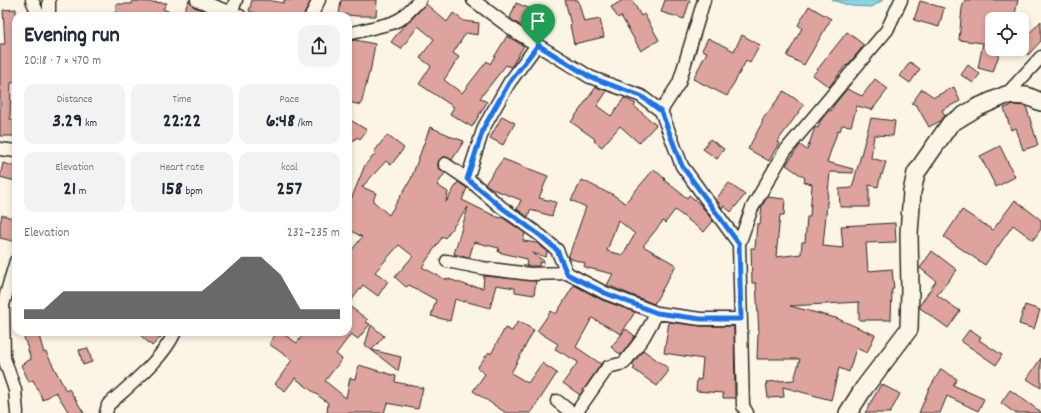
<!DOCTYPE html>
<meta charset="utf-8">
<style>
:root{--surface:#fff;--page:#f2f2f3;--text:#1f2937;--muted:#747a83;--accent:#2b2b2b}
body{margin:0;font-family:Dekko,sans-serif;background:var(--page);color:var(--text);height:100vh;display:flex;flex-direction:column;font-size:15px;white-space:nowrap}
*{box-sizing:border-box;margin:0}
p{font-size:13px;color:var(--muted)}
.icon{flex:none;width:22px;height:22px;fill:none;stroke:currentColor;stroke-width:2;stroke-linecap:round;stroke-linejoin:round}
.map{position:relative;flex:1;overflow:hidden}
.sheet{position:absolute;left:12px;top:12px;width:340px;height:324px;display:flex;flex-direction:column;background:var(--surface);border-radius:12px;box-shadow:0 2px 6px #0003}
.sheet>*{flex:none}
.fabs{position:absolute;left:985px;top:12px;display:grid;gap:8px}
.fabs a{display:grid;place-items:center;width:44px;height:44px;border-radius:8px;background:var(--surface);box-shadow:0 2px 6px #0003;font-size:20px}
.pin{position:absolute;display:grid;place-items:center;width:34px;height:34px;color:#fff;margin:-41px -17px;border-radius:50% 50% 50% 0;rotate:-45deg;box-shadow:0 0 4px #0007}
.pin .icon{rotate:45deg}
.round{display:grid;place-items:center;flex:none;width:42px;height:42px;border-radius:12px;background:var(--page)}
.headline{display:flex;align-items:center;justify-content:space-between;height:68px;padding:0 12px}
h1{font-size:22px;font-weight:700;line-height:30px}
.stats{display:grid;grid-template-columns:repeat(3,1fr);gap:6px;height:68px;padding:4px 12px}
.stats div{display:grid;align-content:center;border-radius:10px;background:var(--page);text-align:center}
.stats b{font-size:20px;font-weight:700}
.stats small{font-size:11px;font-weight:400}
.stats p{font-size:11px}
.chart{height:112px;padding:8px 12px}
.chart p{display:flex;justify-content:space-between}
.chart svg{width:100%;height:72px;margin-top:4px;fill:var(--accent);opacity:.7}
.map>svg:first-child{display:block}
.water{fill:#87d7e3;stroke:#629299}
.building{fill:#dea39d;stroke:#2b2b2b;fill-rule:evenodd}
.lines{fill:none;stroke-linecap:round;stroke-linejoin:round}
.street-casing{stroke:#2b2b2b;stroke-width:15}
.secondary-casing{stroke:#2b2b2b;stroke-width:20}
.street{stroke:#fcf5e5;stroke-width:12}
.secondary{stroke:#fcf5e5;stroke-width:17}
.route-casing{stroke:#fff;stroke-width:8}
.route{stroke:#1a73e8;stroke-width:5}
</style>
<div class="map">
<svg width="1041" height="413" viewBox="0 0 1041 413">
<rect width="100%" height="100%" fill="#fcf5e5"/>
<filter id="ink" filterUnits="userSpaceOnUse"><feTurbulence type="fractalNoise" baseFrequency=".025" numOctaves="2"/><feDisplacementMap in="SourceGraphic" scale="8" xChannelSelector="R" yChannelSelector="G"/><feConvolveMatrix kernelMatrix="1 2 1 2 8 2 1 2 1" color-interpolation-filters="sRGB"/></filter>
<g filter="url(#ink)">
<path class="water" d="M832,0H883L872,7L851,6Z"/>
<path class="building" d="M189,0L194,7L218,16H189L183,14Z
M252,0H267L284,3V0H311L304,16H267L249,11Z
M341,0H377L376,16H357L339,14Z
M565,0H578L584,22L600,19L604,37L574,44L570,25H571Z
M623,0H632L641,16L644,14L659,40L641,51L621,16L618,18L611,7Z
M665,0H690L684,19L661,12Z
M965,0H1018L1014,19H1003L992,17V49H1001L993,72L978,68L983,43L959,40L962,8Z
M132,1L167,3L163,9L180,16H115L116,4H132Z
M920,1L944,8L939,27L914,20Z
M516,3L536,11L529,28L516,23L510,18Z
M426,4L447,22L453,13L464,21L479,23L478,35L466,33L453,53L459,57L444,80L462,93L487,61L490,64L507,36L524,46L511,67L506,65L480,98L487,102L472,127L450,114L454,107L419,84L431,66L420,58L434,39L418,26L401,49L391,42L404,25L405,26Z
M809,6L831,19L804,65L787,56L802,28L798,25Z
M16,9V82L11,83L10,119H16V136H0V44H5L3,10Z
M1041,21V41L1028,55L1022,50V41Z
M847,32L864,45L847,66L846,65L829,87L813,75Z
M742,35L760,45L750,63L746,61L727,96L693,79L707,52L702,50L708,38L734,51Z
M355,40L375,44L370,73H369L361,105L348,102V49L350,41Z
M910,62L920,69L910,83L900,76Z
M968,65L980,74L973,83L961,75Z
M875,79L888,89L872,110L857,106L851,126L842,125L840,131L838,130L827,162L853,169V173L830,172L823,246L843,248L841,226L895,223L896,242L866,243L868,271L892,269L894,289H892L891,320H859V302L790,306L836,318L875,335L867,353L856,348L849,372L839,368L831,400L783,387L784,397L768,398L766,382L794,380L800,359H757L758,333H759L756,283H752L751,248H755L757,224H760L762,206L767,197L785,199L784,215H780L776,257L801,254L802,242H805L807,217H810L812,184L804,182L805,178L786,165L800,145L807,150L815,127L818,128L821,120L829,110L831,111L834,105L847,89L862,96Z
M596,87L607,91L597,106L611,116L624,98L636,104L634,106L656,125L639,143L620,126L602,147L594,141L595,139L571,122Z
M954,87L960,101L942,110L945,116L940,121L929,127L917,106L912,103L922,89L934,97Z
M784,91L804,105L777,142L779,143L769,161L748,149L763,121L762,120Z
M1013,105L1026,106L1038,145L1023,150L1016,128L1011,130L1004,108Z
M502,116L515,123L503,145L490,138Z
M871,118L895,121L893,136L874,135L871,158L886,162L882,175L881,174L878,187L869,185V207H840L839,189L852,188Z
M352,121L367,130L360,139L357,137L348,147V127Z
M430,127L449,135V136L464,141L452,160L446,157H442L438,163V168L445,173L437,185L448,192L446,202L458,182L467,188L462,200L497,217L503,218L525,233L523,241L537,243L547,251L546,257L532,253L544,261V263L540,262L539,266H526L527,259L498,252L499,248L474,242L469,258L454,254L468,207L445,238L443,236L422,267L446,280V278L472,287V286L483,288L484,276L536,281L534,295L515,292V288L496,285L490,308L464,301V302L455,299L450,321L431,316L436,300L409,285L406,287L395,277L413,256L399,245L375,272L388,281L378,296L363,285L348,305V255L362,237L348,229V207L365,165L376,153L374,152L387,135L404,148L391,165L386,161L362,187L376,193L373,201L389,215L411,179Z
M710,139L724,149L717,159L703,149Z
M1000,146L1015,177L996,187L980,156Z
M503,159L548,176L539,198L556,202L552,216L530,210L528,217L517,209L521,200L495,190L485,184Z
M3,163L16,167L15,181L0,177Z
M654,169L665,179L664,180L687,198L689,195L700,204L713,221L704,232L675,210L665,223L663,221L643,246L676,265L654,304L607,285L613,274L584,267L585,263L568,258L586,207L571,200L582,180L608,193L609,192L625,203ZM618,220L635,234L623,255L607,251Z
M729,183L745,195L731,212L724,206L722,208L716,199Z
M1015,200L1041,220V229L1033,240L1013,225L985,265L944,237L962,210L993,230Z
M2,215L16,219V242L0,238V224Z
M932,251L957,270L937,295L960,311L948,328L920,308V305L936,281L920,268Z
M574,285L602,300L635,312L621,334L592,318L576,347L601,364L580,395L563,383L578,362L555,349L558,344L537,331L551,311L556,314Z
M348,305L368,320L366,322L370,324L358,339L351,334L336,354L342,359L325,381L346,398L350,378L355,379L359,365L396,376L395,382L423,388L418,409L387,403L384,413H327L328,403L295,378L285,391L275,384L292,360L269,344L277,332H280L297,343L305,332H349Z
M1025,305L1040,310L1034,329L1019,324Z
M518,321L534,330L511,373L528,383L542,363L557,373L531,413H506L473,391L485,374L477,368L489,352L491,354L505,328L512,331Z
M669,322L701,326H734L735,398H723V393L696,391L697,379L701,380L703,359L664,353Z
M371,325L384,336L372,350L401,357L398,371L365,345Z
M626,329L635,336L621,355L611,347Z
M970,329L981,337L979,340L1002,355L996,365L961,341Z
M31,332H38L44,353L46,352L66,391L69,389L84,413H69L56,392L43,400L33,380L29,382L21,365L31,359L23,334Z
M137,332H166L152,346Z
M88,348L92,362L83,365L79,350Z
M643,350L668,368V372L657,386L633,369L635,367L632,365Z
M1041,358V388L1027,379Z
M941,369L957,379L953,385L984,399L978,411L947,396L940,413H919L928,391Z
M881,384L900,394L890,413H865Z
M1010,390L1041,412V413H1015L1001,403Z"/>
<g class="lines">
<g class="street-casing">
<path id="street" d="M32,0L39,16
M197,0L240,16
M473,0L516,32L590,77L641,96L661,111L682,166L739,244
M49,16V0
M230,16L236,0
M311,16L319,0
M348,34L392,23L402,18L420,0
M1006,95L1041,57
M661,111L679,83L704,0
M0,149L16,151
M445,164L473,183L501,207L541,236L557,250L567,273
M467,179L484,127L509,83L537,45
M16,261L3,305L4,358L15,390L17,413
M447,261L482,268L530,274L567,273L605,293L657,313L701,319H741
M557,401L572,413
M106,413L108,405C131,384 162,360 175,332
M576,413L608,367L624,363L643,338L657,313
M747,413L743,406L739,244L752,208L785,151L887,30L901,0"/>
</g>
<g class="secondary-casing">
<path id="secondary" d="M848,413L864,388L909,329L910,290L909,233L912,192L916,173L950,124L976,108L1006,95L1027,96L1041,102"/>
</g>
<use href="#street" class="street"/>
<use href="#secondary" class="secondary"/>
</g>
</g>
<g class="lines" filter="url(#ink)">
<g class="route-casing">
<path id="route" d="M538,45L590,77L641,96L661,111L682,166L739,244L741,319H701L657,313L605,293L567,274L557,250L541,236L501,207L467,179L484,127L509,83Z"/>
</g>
<use href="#route" class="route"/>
</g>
</svg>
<div class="fabs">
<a><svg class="icon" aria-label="locate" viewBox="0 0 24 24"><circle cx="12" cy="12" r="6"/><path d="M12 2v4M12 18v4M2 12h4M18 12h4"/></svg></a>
</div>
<div class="pin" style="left:538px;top:45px;background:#1e9e55"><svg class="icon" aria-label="arrive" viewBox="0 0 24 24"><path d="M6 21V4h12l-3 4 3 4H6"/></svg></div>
<section class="sheet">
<div class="headline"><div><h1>Evening run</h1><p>20:18 · 7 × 470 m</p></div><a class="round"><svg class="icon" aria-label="share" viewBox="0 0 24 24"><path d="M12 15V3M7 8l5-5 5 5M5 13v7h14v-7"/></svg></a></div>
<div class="stats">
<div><p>Distance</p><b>3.29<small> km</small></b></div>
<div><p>Time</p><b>22:22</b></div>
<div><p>Pace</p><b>6:48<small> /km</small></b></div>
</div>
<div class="stats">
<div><p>Elevation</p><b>21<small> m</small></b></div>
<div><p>Heart rate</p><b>158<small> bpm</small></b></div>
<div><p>kcal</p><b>257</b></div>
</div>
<div class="chart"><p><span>Elevation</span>232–235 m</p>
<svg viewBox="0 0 160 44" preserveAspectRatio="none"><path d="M0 44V38L10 38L20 27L30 27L40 27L50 27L60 27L70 27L80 27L90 27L100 17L110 6L120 6L130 17L140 38L150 38L160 38V44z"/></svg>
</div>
</section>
</div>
